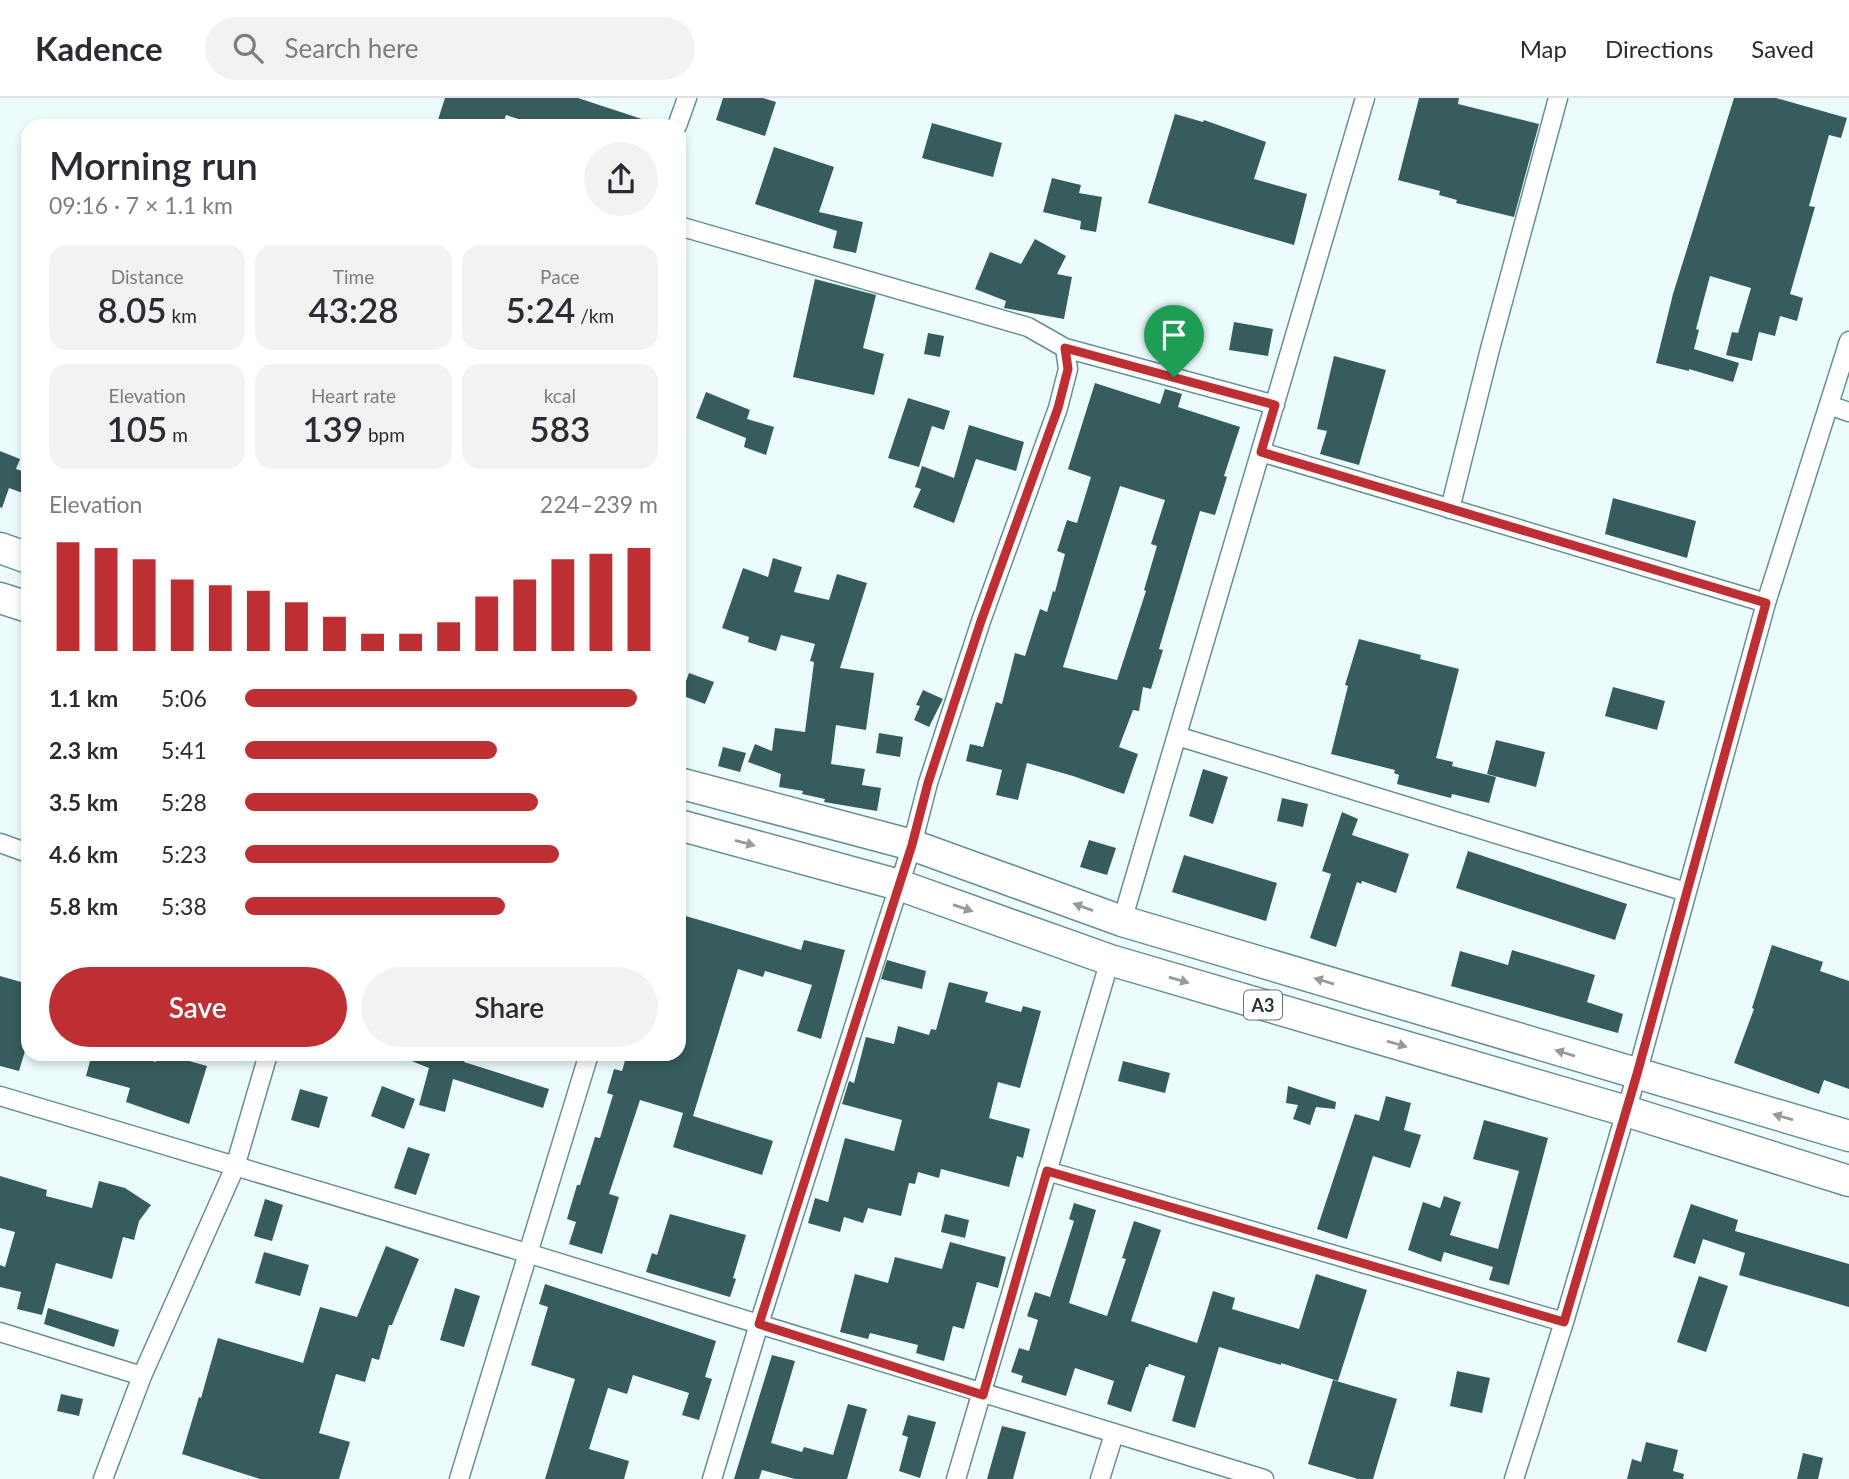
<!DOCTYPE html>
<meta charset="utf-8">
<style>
:root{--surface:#fff;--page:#f2f2f3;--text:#2b2b33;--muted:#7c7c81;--line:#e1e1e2;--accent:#be2f34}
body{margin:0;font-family:Lato,sans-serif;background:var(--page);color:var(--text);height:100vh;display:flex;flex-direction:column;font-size:26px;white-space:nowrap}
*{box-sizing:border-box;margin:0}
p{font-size:23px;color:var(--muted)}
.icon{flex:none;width:38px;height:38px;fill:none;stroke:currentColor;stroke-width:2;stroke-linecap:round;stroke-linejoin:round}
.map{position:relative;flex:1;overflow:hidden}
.details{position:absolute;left:21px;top:21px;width:665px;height:942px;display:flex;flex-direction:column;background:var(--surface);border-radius:21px;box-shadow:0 4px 10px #0003}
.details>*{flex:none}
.pin{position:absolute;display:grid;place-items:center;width:60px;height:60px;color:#fff;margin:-72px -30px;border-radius:50% 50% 50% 0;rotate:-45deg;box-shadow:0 0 7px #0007}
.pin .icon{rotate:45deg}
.round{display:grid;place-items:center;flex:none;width:74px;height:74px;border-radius:37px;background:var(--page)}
.summary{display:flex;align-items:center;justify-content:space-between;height:119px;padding:0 28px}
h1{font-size:38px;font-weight:600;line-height:52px}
.metrics{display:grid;grid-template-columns:repeat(3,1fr);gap:10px;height:119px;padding:7px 28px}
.metrics div{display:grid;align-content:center;border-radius:18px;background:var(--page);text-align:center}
.metrics b{font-size:35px;font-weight:600}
.metrics small{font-size:19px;font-weight:400}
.metrics p{font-size:19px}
.chart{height:196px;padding:14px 28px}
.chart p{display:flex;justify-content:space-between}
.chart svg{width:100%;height:126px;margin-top:7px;stroke:var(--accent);stroke-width:6}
.action{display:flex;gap:14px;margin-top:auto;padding:14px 28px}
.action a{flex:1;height:80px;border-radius:42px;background:var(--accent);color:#fff;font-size:28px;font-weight:600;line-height:80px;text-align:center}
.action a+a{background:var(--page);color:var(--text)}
ul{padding:0 28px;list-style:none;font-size:23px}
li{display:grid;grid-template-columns:112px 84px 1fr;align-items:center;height:52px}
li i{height:18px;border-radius:9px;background:var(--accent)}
header{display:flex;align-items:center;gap:42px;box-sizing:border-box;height:98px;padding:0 35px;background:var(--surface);border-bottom:2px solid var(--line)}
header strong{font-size:33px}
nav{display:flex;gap:38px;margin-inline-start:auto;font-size:24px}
.search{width:490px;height:63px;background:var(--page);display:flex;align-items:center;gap:18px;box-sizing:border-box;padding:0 24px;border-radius:38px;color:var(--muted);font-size:26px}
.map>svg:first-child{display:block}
.building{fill:#365c5e;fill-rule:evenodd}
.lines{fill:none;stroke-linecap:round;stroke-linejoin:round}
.minor-casing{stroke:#688f91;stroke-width:21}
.trunk-casing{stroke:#688f91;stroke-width:33}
.minor{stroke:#fff;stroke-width:18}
.trunk{stroke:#fff;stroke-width:30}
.oneway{fill:#939b9c}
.route-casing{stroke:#fff;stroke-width:14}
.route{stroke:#be2f34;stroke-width:9}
.labels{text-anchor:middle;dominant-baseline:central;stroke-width:7;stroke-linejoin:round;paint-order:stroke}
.shield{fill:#fff;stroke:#687374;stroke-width:2}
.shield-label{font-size:18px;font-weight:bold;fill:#273738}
</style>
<header>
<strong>Kadence</strong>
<div class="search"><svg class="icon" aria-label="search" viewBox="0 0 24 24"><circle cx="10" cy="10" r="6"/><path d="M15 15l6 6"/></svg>Search here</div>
<nav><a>Map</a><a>Directions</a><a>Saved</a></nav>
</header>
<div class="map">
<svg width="1849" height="1381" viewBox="0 0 1849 1381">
<rect width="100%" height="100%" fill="#ecfcfd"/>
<path class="building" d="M445,0H578L654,25V28H541L506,17L502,28H436Z
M723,0H763L776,4L765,38L716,22Z
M1419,0H1459L1458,6L1539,26L1514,119L1456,105L1457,102L1439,97L1440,93L1398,82Z
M1734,0H1776L1847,20L1841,40L1829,37L1809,108L1815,109L1790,196L1803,200L1797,223L1780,218L1775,238L1759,234L1752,263L1726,257L1732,234L1738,235L1751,190L1710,178L1696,231L1699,232L1694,251L1739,265L1733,284L1689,271V273L1656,265L1673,196Z
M1175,16L1203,24L1204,22L1266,44L1254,81L1307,96L1294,147L1148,105Z
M932,25L1002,45L993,79L922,60Z
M774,49L834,69L819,114L863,124L856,155L833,150L837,133L755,106Z
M1052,80L1081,87L1079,95L1102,99L1096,134L1080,131L1081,123L1043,114Z
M1035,141L1066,158L1057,176L1072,179L1064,221L1004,210L1006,203L975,191L990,154L1021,166Z
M815,181L876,197L863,250L884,256L874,297L793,279Z
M1234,224L1273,231L1268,258L1229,252Z
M928,235L944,238L940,259L924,256Z
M1334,258L1386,272L1359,367L1320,356L1327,333L1317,331Z
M1095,285L1160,306L1165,291L1182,296L1178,309L1240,329L1224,378L1227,379L1215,417L1200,413L1159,551L1163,552L1151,591L1143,589L1139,613L1133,612L1119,649L1138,656L1124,696L1073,678L1027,665L1018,702L996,697L1002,672L966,663L970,646L983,649L996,604L1002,606L1015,555L1025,558L1040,511L1047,514L1053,493L1055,494L1065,456L1057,453L1067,422L1077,425L1091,379L1068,371ZM1120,388L1165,402L1151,446L1157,448L1144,492L1146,493L1117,582L1063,569Z
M706,294L750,312L747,321L774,329L766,357L744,349L746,340L696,320Z
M908,300L950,313L944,332L932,328L919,369L888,360Z
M969,327L1024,344L1016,373L976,361L954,425L913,409L921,391L915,389L922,368L954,380Z
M0,353L20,361L16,371L28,375V397L9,390L2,410L0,409Z
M1613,400L1696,423L1687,460L1605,436Z
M773,460L802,469L794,494L829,502L837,476L867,485L840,570L874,575L866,632L836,627L831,666L865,671L862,687L881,690L877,713L824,704L825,701L802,696L803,693L779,689L781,676L748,664L755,646L772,653L775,630L805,634L814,564L810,563L815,546L781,537L776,553L748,544L749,539L722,530L743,470L768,479Z
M1359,541L1421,557L1420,561L1459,571L1436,660L1453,664L1452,668L1496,679L1489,705L1452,696L1451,700L1397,686L1399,677L1394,675L1395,672L1331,656L1348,588L1345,587Z
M689,575L714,584L705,606L681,597Z
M1613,589L1665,603L1657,632L1605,618Z
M923,592L943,601L929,629L914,622L920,608L916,607Z
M879,635L903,639L900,659L876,655Z
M1496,642L1545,654L1536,689L1487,676Z
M723,649L746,655L740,674L718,668Z
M1203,671L1228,679L1213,726L1189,718Z
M1282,700L1308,706L1303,729L1277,723Z
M1342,714L1358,721L1352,737L1409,756L1396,795L1362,783L1361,786L1357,784L1336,849L1310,840L1331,776L1322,773Z
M1089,742L1116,750L1107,777L1080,769Z
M1468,753L1627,806L1615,842L1456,790Z
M1184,757L1277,785L1266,823L1172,794Z
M679,816L801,852L804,842L845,852L821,941L797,933L812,887L765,873L763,879L738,871L693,1018L773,1043L762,1077L673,1049L683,1015L640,1002L609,1096L619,1099L602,1156L569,1146L576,1124L567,1121L577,1087H580L595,1039L600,1040L613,997L607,995L614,971L622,973L627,956H679Z
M1772,847L1823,864L1820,873L1849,883V991L1824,982L1819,996L1734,965L1754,911L1752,910Z
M1512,852L1595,877L1587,904L1623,916L1618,935L1451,888L1460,853L1508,867Z
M887,862L926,873L922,891L881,881Z
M0,878L28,886V954L25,953L19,973L0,968Z
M949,884L988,894L985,904L1021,914L1023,908L1041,913L1020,990L998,984L989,1020L1030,1031L1023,1060L1017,1058L1009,1089L941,1071L939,1080L918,1074L915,1086L909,1085L901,1118L868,1110L863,1125L844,1119L840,1134L808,1125L815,1100L828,1104L845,1040L894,1053L902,1022L842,1006L849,983L854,985L866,939L894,946L898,928L929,937L931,931L936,932Z
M92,956H126L156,964L158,956H164L207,968L189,1026L126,1004L130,990L86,978Z
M394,956H467L464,964L549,991L543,1010L453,981L445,1014L419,1007L429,970Z
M1123,963L1170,975L1165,995L1118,983Z
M382,988L415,1001L404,1031L371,1018Z
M1288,988L1336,1004L1335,1011L1316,1009L1310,1027L1293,1021L1298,1007L1286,1005Z
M300,991L328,999L319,1030L291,1022Z
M1386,998L1411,1005L1404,1032L1421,1037L1410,1070L1373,1058L1347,1141L1317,1131L1355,1016L1379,1023Z
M1484,1022L1548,1040L1509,1187L1489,1182L1493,1169L1444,1154L1441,1164L1408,1152L1423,1104L1440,1110L1444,1098L1461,1104L1450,1137L1498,1151L1519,1073L1473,1061Z
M408,1049L430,1056L416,1097L394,1090Z
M0,1078L47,1092L46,1098L92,1110L99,1083L125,1090L151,1107L139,1123L134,1142L123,1139L112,1181L56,1165L42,1217L17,1211L21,1194L0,1189V1167L5,1169L15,1134L0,1130Z
M265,1101L283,1107L272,1143L254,1138Z
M1074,1105L1096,1112L1069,1205L1107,1218L1126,1161L1122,1160L1134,1123L1161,1132L1131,1223L1197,1245L1213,1193L1235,1200L1232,1211L1299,1231L1316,1176L1367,1192L1338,1283L1281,1265V1267L1219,1249L1195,1330L1172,1323L1185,1278L1149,1266L1148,1269H1146L1131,1314L1107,1306L1114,1283L1075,1270L1066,1298L1021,1284L1023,1278L1011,1274L1019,1250L1029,1253L1038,1222L1027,1218L1035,1194L1050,1199L1074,1123L1069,1121Z
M1691,1106L1738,1122L1735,1133L1849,1166V1209L1739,1177L1745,1155L1703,1141L1695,1166L1673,1159Z
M670,1116L746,1137L733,1180L736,1181L730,1199L646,1174L652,1155L657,1157Z
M945,1116L969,1122L965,1140L941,1134Z
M950,1144L1006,1159L998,1190L977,1184L964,1231L953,1228L944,1263L916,1255L918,1247L870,1235L868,1241L840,1234L855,1176L888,1185L895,1159L942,1171Z
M386,1148L419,1161L392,1227H389L379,1262L372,1260L365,1284L336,1276L319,1335L350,1344L339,1381H260L182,1356L199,1299L201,1300L218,1240L303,1265L320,1209L357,1219Z
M264,1154L309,1167L300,1198L255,1185Z
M1699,1178L1728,1188L1706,1254L1677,1244Z
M545,1186L716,1243L705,1279L712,1281L699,1322L682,1317L689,1295L633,1277L627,1296L608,1290L589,1351L629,1363L624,1381H545L575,1281L531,1267L548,1209L539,1206Z
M455,1190L480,1198L464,1249L440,1242Z
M48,1210L119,1232L114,1249L44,1226Z
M772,1257L795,1263L771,1345L802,1354L804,1349L833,1357L848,1306L867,1311L847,1381H795L762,1372L759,1381H734Z
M1457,1273L1490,1280L1482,1315L1450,1308Z
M1333,1282L1397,1301L1373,1381H1358L1308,1366Z
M61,1296L83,1301L79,1318L57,1313Z
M908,1317L936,1324L920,1380L899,1373L908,1339L902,1337Z
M1002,1328L1026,1334L1013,1381H987Z
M1646,1344L1678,1352L1673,1373L1684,1376L1683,1381H1627L1632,1361L1641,1364Z
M1803,1355L1823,1360L1818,1381H1797Z"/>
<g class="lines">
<g class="minor-casing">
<path id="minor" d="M677,28L687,0
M679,128L1028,229L1065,250L1275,307
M1829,307L1849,314
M1261,354L1766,505
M1450,411L1490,251L1558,0
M1177,638L1686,794
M0,745L28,755
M1122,823L1365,0
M0,998L527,1155L1264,1381
M1047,1073L1564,1224
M0,1234L142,1278
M103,1381L142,1278L235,1069L268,956
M459,1381L589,956
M712,1381L759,1226L912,747L928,685L981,523L1058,310L1068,271L1065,250
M956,1381L1110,862
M1100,1381L1114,1336
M1514,1381L1564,1224L1637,976L1766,505L1849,243"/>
</g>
<g class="trunk-casing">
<path id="trunk" d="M0,450L28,460
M0,500L28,509
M679,685L912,747L1122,823L1849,1038
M679,727L899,787L1110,862L1626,1013L1849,1083"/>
</g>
<use href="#minor" class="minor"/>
<use href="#trunk" class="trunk"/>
</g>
<defs><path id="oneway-solid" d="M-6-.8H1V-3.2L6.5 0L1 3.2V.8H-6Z" transform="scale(1.75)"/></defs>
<g class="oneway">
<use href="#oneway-solid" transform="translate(745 745) rotate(15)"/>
<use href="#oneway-solid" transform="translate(1083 809) rotate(-160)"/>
<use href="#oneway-solid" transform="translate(963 810) rotate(19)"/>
<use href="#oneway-solid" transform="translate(1179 882) rotate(16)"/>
<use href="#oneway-solid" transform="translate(1324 883) rotate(-163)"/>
<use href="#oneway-solid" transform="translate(1397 946) rotate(16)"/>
<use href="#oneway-solid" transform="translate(1565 955) rotate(-163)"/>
<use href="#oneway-solid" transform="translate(1783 1019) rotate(-164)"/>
</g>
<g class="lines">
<g class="route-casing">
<path id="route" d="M1065,250L1275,307L1261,354L1766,505L1637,976L1564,1224L1047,1073L983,1297L759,1226L912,747L928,685L981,523L1058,310L1068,271Z"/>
</g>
<use href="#route" class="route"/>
</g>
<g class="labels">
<rect class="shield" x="1244" y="892.5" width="38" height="29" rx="5"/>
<g class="shield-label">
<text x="1263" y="907">A3</text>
</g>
</g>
</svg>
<div class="pin" style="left:1174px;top:279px;background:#1e9e55"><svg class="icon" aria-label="arrive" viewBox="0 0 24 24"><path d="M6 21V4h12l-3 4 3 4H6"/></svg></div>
<section class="details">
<div class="summary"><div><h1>Morning run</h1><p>09:16 · 7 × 1.1 km</p></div><a class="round"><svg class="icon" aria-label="share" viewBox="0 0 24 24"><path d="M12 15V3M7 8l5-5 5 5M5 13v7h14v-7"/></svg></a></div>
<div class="metrics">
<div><p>Distance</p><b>8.05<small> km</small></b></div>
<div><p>Time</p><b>43:28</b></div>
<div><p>Pace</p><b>5:24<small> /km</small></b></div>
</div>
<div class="metrics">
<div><p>Elevation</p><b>105<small> m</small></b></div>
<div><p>Heart rate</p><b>139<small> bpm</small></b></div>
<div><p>kcal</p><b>583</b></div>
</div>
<div class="chart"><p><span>Elevation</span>224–239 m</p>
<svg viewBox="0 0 160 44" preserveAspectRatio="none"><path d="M5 44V6M15 44V8M25 44V12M35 44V19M45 44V21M55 44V23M65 44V27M75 44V32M85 44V38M95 44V38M105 44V34M115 44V25M125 44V19M135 44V12M145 44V10M155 44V8"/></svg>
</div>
<ul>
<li><b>1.1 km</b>5:06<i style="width:95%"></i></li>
<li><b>2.3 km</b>5:41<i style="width:61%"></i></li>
<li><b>3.5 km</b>5:28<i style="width:71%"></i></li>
<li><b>4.6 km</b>5:23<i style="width:76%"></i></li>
<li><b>5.8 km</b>5:38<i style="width:63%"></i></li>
</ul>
<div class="action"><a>Save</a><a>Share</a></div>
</section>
</div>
